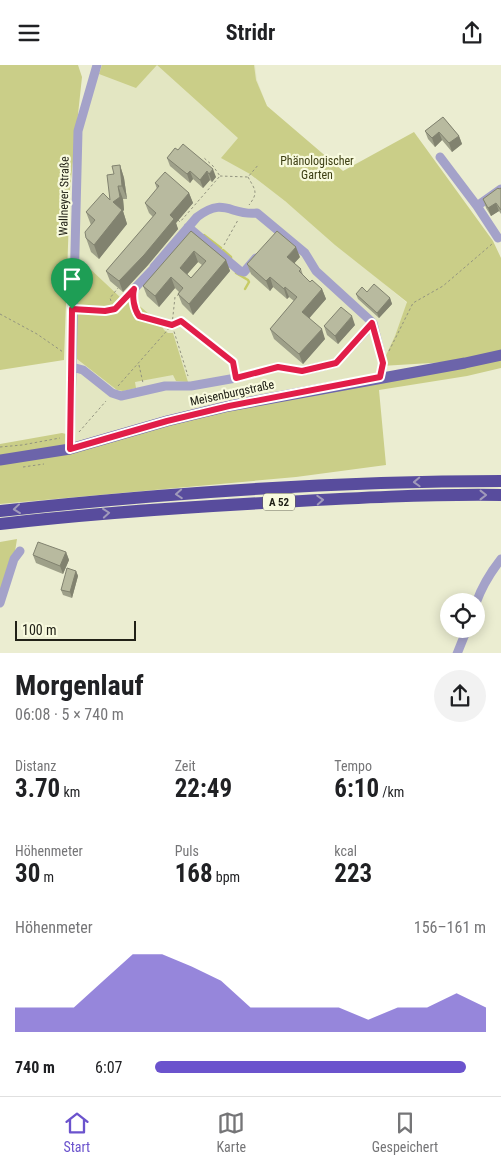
<!DOCTYPE html>
<html lang="de">
<meta charset="utf-8">
<style>
:root{--surface:#fff;--page:#f2f2f2;--text:#202124;--muted:#757577;--line:#e0e0e0;--accent:#6b53cd}
body{margin:0;font-family:"Roboto Condensed",sans-serif;background:var(--page);color:var(--text);height:100vh;display:flex;flex-direction:column;font-size:19px;white-space:nowrap}
*{box-sizing:border-box;margin:0}
p{font-size:16px;color:var(--muted)}
.icon{flex:none;width:28px;height:28px;fill:none;stroke:currentColor;stroke-width:2;stroke-linecap:round;stroke-linejoin:round}
.map{position:relative;height:588px;overflow:hidden}
.details{display:flex;flex-direction:column;background:var(--surface);flex:1}
.details>*{flex:none}
.buttons{position:absolute;left:440px;top:528px;display:grid;gap:10px}
.buttons a{display:grid;place-items:center;width:45px;height:45px;border-radius:50%;background:var(--surface);box-shadow:0 2px 12px #0003;font-size:25px}
.scale{position:absolute;left:15px;bottom:12px;width:121px;box-sizing:border-box;padding-left:5px;border:2px solid #212117;border-top:0;font-size:14px;line-height:18px;white-space:nowrap;color:#212117;-webkit-text-stroke:4px #f8fade;paint-order:stroke}
.pin{position:absolute;display:grid;place-items:center;width:42px;height:42px;color:#fff;margin:-51px -21px;border-radius:50% 50% 50% 0;rotate:-45deg;box-shadow:0 0 5px #0007}
.pin .icon{rotate:45deg}
.round{display:grid;place-items:center;flex:none;width:52px;height:52px;border-radius:26px;background:var(--page)}
.overview{display:flex;align-items:center;justify-content:space-between;height:85px;padding:0 15px}
h1{font-size:28px;font-weight:700;line-height:38px}
.stats{display:grid;grid-template-columns:repeat(3,1fr);gap:8px;height:85px;padding:5px 15px}
.stats div{display:grid;align-content:center}
.stats b{font-size:25px;font-weight:700}
.stats small{font-size:14px;font-weight:400}
.stats p{font-size:14px}
.chart{height:140px;padding:10px 15px}
.chart p{display:flex;justify-content:space-between}
.chart svg{width:100%;height:90px;margin-top:5px;fill:var(--accent);opacity:.7}
ul{padding:0 15px;list-style:none;font-size:16px}
li{display:grid;grid-template-columns:80px 60px 1fr;align-items:center;height:38px}
li i{height:12px;border-radius:6px;background:var(--accent)}
header{display:flex;justify-content:space-between;align-items:center;height:65px;padding:0 15px;background:var(--surface);font-size:22px;font-weight:700}
.dock{display:flex;justify-content:space-around;align-items:center;height:70px;border-top:1px solid var(--line);background:var(--surface);font-size:14px;color:var(--muted)}
.dock a{display:grid;justify-items:center;gap:2px}
.dock .current{color:var(--accent)}
.map>svg:first-child{display:block}
.built{fill:#e3e6c2}
.green{fill:#cace88}
.lines{fill:none;stroke-linecap:round;stroke-linejoin:round}
.stream{stroke:#c7cb65;stroke-width:2.5}
.path{stroke:#92937f;stroke-width:1;stroke-dasharray:2.5 2.5;stroke-linecap:butt}
.minor{stroke:#a4a2c9;stroke-width:9}
.major{stroke:#6c64aa;stroke-width:11}
.highway{stroke:#584c9d;stroke-width:12}
.wall{fill:#9ea089;fill-rule:evenodd}
.shaded-wall{fill:#81826f}
.building{fill:#b8ba9f;stroke:#81826f;fill-rule:evenodd}
.oneway{stroke:#a09aba}
.route-casing{stroke:#fff;stroke-width:10}
.route{stroke:#e11d48;stroke-width:6}
.labels{text-anchor:middle;dominant-baseline:central;stroke-width:4.5;stroke-linejoin:round;paint-order:stroke}
.shield{fill:#f8fade;stroke:#626253;stroke-width:1}
.shield-label{font-size:11px;font-weight:bold;fill:#212117}
.park-label{font-size:12px;fill:#3c3e12;stroke:#f8fade}
.street-label{font-size:12px;fill:#212117;stroke:#f8fade}
</style>
<header><svg class="icon" aria-label="menu" viewBox="0 0 24 24"><path d="M4 6h16M4 12h16M4 18h16"/></svg>Stridr<svg class="icon" aria-label="share" viewBox="0 0 24 24"><path d="M12 15V3M7 8l5-5 5 5M5 13v7h14v-7"/></svg></header>
<div class="map">
<svg width="501" height="589" viewBox="0 0 501 589">
<rect width="100%" height="100%" fill="#ebedd1"/>
<path class="built" d="M100,0H255L257,15L267,41L343,106L285,136L407,238L395,271L381,301L379,315L74,380L78,66Z"/>
<path class="green" d="M0,0H78L82,12L70,124L64,295L0,305Z
M102,0H254L256,15L267,41L343,106L414,67L493,176L501,193V289L465,296L381,301L395,271L407,237L335,180L285,136L250,109L221,93L238,73L157,0L136,23L99,9Z
M88,202L121,233H130L161,259L164,265L168,268H173L188,317L176,316L173,310L135,317L136,323L123,326L117,325L77,294L76,225Z
M501,290V303L467,311L379,325L386,400L296,412L0,439V379L62,368L66,369L69,384L168,357Z
M17,474L14,493L0,536V477Z"/>
<g class="lines">
<path class="stream" d="M204,170L221,183
M223,185L231,192V195
M236,208L248,215L249,217L245,224"/>
<path class="path" d="M220,111L248,112L259,99
M248,112C255,125 259,127 249,140
M178,155L180,157L220,111L213,101L203,92
M224,180L238,155
M179,229L175,232L172,260L188,311
M111,236L110,233L118,223
M134,237L136,247L141,253L171,260
M0,249L37,269L63,287
M389,286L413,238L443,221L492,179
M139,300L143,318
M118,321L172,260L181,256L233,297L234,305
M79,367L106,336
M0,382L22,380L60,373
M23,402L44,399"/>
<path class="minor" d="M440,92L477,141
M188,162L240,206L244,207L256,193
M498,173L477,141L501,124
M72,244L105,246L115,244L153,204
M373,258L383,298L380,312
M72,302L83,305L112,328L121,331L165,321H191L236,313L278,302L302,306L336,298L373,258L316,206L305,188L257,148C230,151 225,131 197,152L154,202
M70,384L78,66L97,0
M0,538L14,494L20,486
M476,538C482,521 490,508 501,494
M457,589L467,564"/>
<path class="major" d="M0,395L70,384L167,356L229,341L465,298L501,290"/>
<path class="highway" d="M0,446C166,428 334,416 501,416
M0,459C93,448 187,442 281,437C354,433 427,429 501,430"/>
</g>
<path class="wall" d="M443,52L459,71L462,79L452,87L442,75L435,82L428,74L425,66Z
M175,83L216,112L212,117L210,115L203,123L193,114L190,118L170,101L167,93Z
M120,100L124,113L127,134H123L124,145L123,146L127,159L99,194L91,187L86,173L91,160L86,147L110,135Z
M155,118L189,128L193,138L176,158L178,164L148,200L123,227L110,216L106,206L153,152L149,148L145,138L157,124Z
M501,123V149L499,146L491,151L486,143L483,134Z
M191,166L226,195L230,206L193,250L182,239L178,229L179,227L175,223L159,242L147,231L143,221ZM198,197L202,200L191,213L187,209Z
M300,192L294,198L301,204L303,210L310,217L322,224L326,234L309,253L325,274L303,299L274,274L270,264L294,236L289,232L287,234L273,222L270,226L251,209L247,199Z
M367,227L390,233L392,239L379,253L358,234L356,229Z
M355,260L338,279L327,270L324,261Z
M66,487L69,495L63,509L36,498L33,490Z
M76,506L78,511L72,533L63,530L61,525Z"/>
<path class="shaded-wall" d="M439,67L442,75L435,82L432,73Z
M459,71L462,79L452,87L449,78Z
M120,100L124,113L127,134L122,121Z
M213,104L216,112L212,117L209,109Z
M190,106L193,114L190,118L187,109Z
M207,106L210,115L203,123L200,115Z
M118,121L123,134L124,145L123,146L127,159L99,194L94,180L113,137Z
M189,128L193,138L176,158L178,164L148,200L123,227L119,216L170,150Z
M496,138L499,146L491,151L488,143Z
M296,182L300,192L291,202L287,192Z
M194,186L198,197L183,214L180,203Z
M226,195L230,206L193,250L189,239Z
M171,212L175,223L159,242L155,231Z
M270,212L273,222L270,226L266,216Z
M285,222L289,232L287,234L284,224Z
M322,224L326,234L306,257L302,247Z
M390,233L392,239L379,253L377,248Z
M352,251L355,260L338,279L335,271Z
M322,264L325,274L303,299L299,289Z
M66,487L69,495L63,509L60,501Z
M76,506L78,511L72,533L70,527Z"/>
<path class="building" d="M443,52L459,71L449,78L439,67L432,73L425,66Z
M183,79L213,104L209,109L207,106L200,115L190,106L187,109L167,93L175,83L178,85Z
M120,100L122,121H118L120,132L113,137L122,145L94,180L86,173L85,167L95,155L86,147L103,128L110,135L107,110L114,109L112,101Z
M165,107L189,128L170,150L174,154L144,190L119,216L106,206L156,148L145,138L159,121L155,118Z
M498,123L499,124L501,123V145L496,138L488,143L483,134Z
M191,166L226,195L189,239L178,229L183,223L171,212L155,231L143,221ZM194,186L206,196L191,213L180,203Z
M277,166L296,182L287,192L301,204L299,206L310,217L312,215L322,224L302,247L322,264L299,289L270,264L297,232L285,222L284,224L270,212L266,216L247,199Z
M374,219L390,233L377,248L356,229L362,222L367,227Z
M341,242L352,251L335,271L324,261Z
M38,477L66,487L60,501L33,490Z
M67,503L76,506L70,527L61,525Z"/>
<defs><path id="oneway-chevron" d="M-2-3.5L2.5 0L-2 3.5" fill="none" stroke-width="1.6" stroke-linecap="round" stroke-linejoin="round" transform="scale(1.25)"/></defs>
<g class="oneway">
<use href="#oneway-chevron" transform="translate(417 417) rotate(178)"/>
<use href="#oneway-chevron" transform="translate(179 429) rotate(176)"/>
<use href="#oneway-chevron" transform="translate(483 430)"/>
<use href="#oneway-chevron" transform="translate(320 435) rotate(-3)"/>
<use href="#oneway-chevron" transform="translate(17 444) rotate(174)"/>
<use href="#oneway-chevron" transform="translate(106 448) rotate(-5)"/>
</g>
<g class="lines">
<g class="route-casing">
<path id="route" d="M134,224C132,232 134,244 139,251L172,260L181,256L233,297L236,313L278,302L302,306L336,298L372,258L383,298L380,312L229,341L167,356L70,384L72,244L105,246L115,244Z"/>
</g>
<use href="#route" class="route"/>
</g>
<g class="labels">
<rect class="shield" x="263" y="428.5" width="32" height="17" rx="4"/>
<g class="shield-label">
<text x="279" y="437">A 52</text>
</g>
<g class="park-label">
<text x="317" y="96">Phänologischer<tspan x="317" dy="14">Garten</tspan></text>
</g>
<g class="street-label">
<text transform="translate(64 131) rotate(-89)">Wallneyer Straße</text>
<text transform="translate(232 328) rotate(-12)">Meisenburgstraße</text>
</g>
</g>
</svg>
<div class="buttons">
<a><svg class="icon" aria-label="locate" viewBox="0 0 24 24"><circle cx="12" cy="12" r="6"/><path d="M12 2v4M12 18v4M2 12h4M18 12h4"/></svg></a>
</div>
<div class="scale">100 m</div>
<div class="pin" style="left:72px;top:244px;background:#1e9e55"><svg class="icon" aria-label="arrive" viewBox="0 0 24 24"><path d="M6 21V4h12l-3 4 3 4H6"/></svg></div>
</div>
<section class="details">
<div class="overview"><div><h1>Morgenlauf</h1><p>06:08 · 5 × 740 m</p></div><a class="round"><svg class="icon" aria-label="share" viewBox="0 0 24 24"><path d="M12 15V3M7 8l5-5 5 5M5 13v7h14v-7"/></svg></a></div>
<div class="stats">
<div><p>Distanz</p><b>3.70<small> km</small></b></div>
<div><p>Zeit</p><b>22:49</b></div>
<div><p>Tempo</p><b>6:10<small> /km</small></b></div>
</div>
<div class="stats">
<div><p>Höhenmeter</p><b>30<small> m</small></b></div>
<div><p>Puls</p><b>168<small> bpm</small></b></div>
<div><p>kcal</p><b>223</b></div>
</div>
<div class="chart"><p><span>Höhenmeter</span>156–161 m</p>
<svg viewBox="0 0 160 44" preserveAspectRatio="none"><path d="M0 44V32L10 32L20 32L30 19L40 6L50 6L60 12L70 19L80 32L90 32L100 32L110 32L120 38L130 32L140 32L150 25L160 32V44z"/></svg>
</div>
<ul>
<li><b>740 m</b>6:07<i style="width:94%"></i></li>
</ul>
</section>
<nav class="dock">
<a class="current"><svg class="icon" aria-label="home" viewBox="0 0 24 24"><path d="M3 11l9-7 9 7M6 9v11h12V9"/></svg>Start</a>
<a><svg class="icon" aria-label="map" viewBox="0 0 24 24"><path d="M3 6l6-2 6 2 6-2v14l-6 2-6-2-6 2zM9 4v14M15 6v14"/></svg>Karte</a>
<a><svg class="icon" aria-label="saved" viewBox="0 0 24 24"><path d="M7 4h10v16l-5-4-5 4z"/></svg>Gespeichert</a>
</nav>
